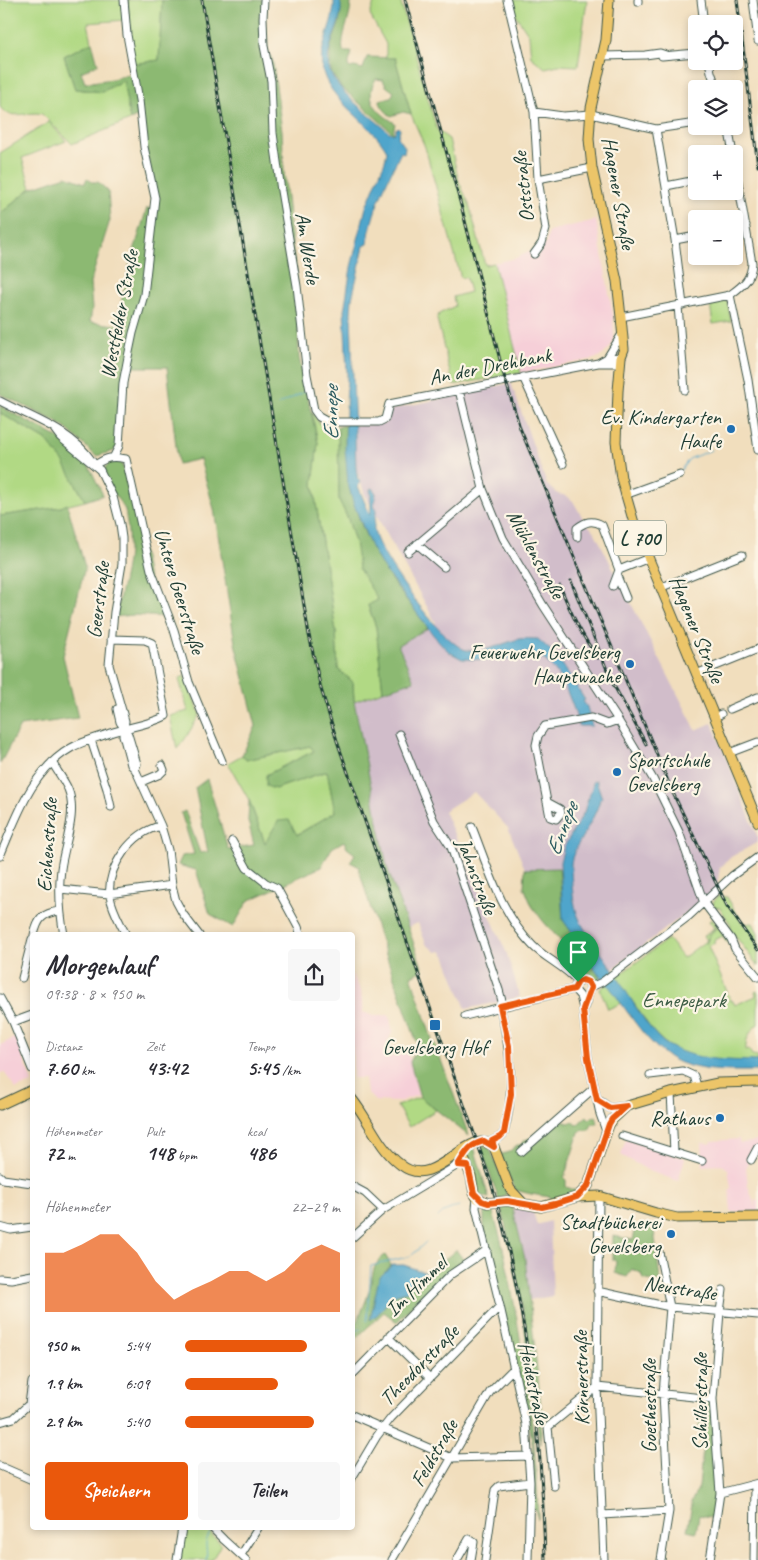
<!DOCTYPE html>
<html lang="de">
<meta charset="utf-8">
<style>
:root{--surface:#fff;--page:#f7f7f7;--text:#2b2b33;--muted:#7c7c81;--accent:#ea580c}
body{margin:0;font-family:Caveat,sans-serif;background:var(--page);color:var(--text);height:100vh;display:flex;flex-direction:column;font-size:19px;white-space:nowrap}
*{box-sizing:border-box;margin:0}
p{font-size:16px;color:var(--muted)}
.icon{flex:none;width:28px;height:28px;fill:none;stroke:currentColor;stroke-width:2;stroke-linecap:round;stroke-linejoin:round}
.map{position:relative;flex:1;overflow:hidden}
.panel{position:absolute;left:30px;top:932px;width:325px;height:598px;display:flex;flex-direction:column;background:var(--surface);border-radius:5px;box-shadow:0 2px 8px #0003}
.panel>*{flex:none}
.controls{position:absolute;left:688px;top:15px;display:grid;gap:10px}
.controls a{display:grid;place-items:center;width:55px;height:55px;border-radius:5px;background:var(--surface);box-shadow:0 2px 8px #0003;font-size:25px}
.pin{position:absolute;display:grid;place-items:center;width:42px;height:42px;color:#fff;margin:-51px -21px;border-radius:50% 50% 50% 0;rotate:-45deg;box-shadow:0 0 5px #0007}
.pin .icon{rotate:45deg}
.round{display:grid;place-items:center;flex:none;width:52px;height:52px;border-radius:5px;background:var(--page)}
.overview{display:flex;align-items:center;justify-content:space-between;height:85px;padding:0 15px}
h1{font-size:28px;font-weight:800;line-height:38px}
.stats{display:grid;grid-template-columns:repeat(3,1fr);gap:8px;height:85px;padding:5px 15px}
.stats div{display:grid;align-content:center}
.stats b{font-size:21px;font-weight:800}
.stats small{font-size:14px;font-weight:400}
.stats p{font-size:14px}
.chart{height:140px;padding:10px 15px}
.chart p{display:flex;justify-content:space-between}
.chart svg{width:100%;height:90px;margin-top:5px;fill:var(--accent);opacity:.7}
.cta{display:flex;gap:10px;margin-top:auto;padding:10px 15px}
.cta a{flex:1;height:58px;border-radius:5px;background:var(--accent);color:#fff;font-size:20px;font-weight:800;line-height:58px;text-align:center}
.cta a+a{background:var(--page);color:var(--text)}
ul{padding:0 15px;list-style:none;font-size:16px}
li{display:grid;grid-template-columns:80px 60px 1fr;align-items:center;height:38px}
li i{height:12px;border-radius:6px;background:var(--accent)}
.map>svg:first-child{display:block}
.built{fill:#f6cfd8}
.industrial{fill:#d1bdca}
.green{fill:#b1d984;stroke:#688b5c}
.forest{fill:#8cb972;stroke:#567b53}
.water{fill:#4fa5cb;stroke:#377180}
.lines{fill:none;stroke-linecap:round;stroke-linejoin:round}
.stream{stroke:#4fa5cb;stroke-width:1}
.minor-casing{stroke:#3e5549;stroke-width:9}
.major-casing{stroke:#3e5549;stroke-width:11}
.minor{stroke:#fff;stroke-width:7}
.major{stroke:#ecc569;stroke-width:9}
.rail-casing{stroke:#1f3d34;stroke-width:3}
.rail{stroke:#fcf5e5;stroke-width:1;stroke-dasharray:4;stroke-linecap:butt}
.route-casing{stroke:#fff;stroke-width:10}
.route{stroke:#ea580c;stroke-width:6}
.poi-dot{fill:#1f6fb2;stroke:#fcf5e5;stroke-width:2}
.labels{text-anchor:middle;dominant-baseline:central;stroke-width:4.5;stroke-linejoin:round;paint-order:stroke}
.shield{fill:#fcf5e5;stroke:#617469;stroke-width:1}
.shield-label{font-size:20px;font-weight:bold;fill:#1f3d34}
.street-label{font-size:21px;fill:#1f3d34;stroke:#fcf5e5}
.poi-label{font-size:21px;fill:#1f3d34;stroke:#fcf5e5;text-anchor:end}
.park-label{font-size:21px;fill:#3c5c44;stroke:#fcf5e5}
.water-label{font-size:22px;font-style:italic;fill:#2d5c61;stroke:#fcf5e5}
</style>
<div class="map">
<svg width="758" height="1560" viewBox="0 0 758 1560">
<rect width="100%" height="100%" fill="#fcf5e5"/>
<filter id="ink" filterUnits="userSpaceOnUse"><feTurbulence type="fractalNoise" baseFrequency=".02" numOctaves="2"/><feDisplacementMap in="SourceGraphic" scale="10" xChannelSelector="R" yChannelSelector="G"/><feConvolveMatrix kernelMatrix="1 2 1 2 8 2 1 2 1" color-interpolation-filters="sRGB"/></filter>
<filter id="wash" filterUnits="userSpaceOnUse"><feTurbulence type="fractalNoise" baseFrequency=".0096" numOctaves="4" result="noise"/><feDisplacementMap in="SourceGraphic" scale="20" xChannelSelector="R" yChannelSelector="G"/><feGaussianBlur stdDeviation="1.12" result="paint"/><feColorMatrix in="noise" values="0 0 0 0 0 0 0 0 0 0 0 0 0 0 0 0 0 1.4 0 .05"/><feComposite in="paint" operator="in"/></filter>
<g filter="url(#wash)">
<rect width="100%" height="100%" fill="#f1debd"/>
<path class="built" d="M596,220L613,315L614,338L611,346L603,355L594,359L521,373L494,263L516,258L546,244L549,231Z
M352,974L361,991L363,1012L374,1016L390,1015L392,1033L387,1042L391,1057L408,1052L418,1095L398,1102L375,1101L367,1093L365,1078H353Z
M16,1037L32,1083L16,1089L4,1072L0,1073V1045Z
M626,1139L685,1158L678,1181L649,1171L621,1155Z
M739,1139L740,1143L754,1142L758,1140V1145L746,1166L748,1186L756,1208L755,1200L758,1201V1211L731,1212L729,1189L731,1188L728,1169L722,1165L703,1166L702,1143L711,1144L712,1141Z"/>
<path class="industrial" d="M511,383L547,485L558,494L567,496L573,501L585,522L594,531L696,730L712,723L758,838V842L731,857L720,868L716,890L600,979L559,868L525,869L508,828L474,792L444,811L507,954L520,997L466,1009L445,955L441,951L436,952L426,944L418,923L408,927L387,867L354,701L414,681L398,645L436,623L365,495L356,468L355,425L384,424L387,420L389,410Z
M515,1206L533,1212L537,1225L550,1221L553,1296L529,1300L527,1279L514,1213Z"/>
<path class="green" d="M0,0H123L125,20L88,23L92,42L64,56L75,89L102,92L123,80L130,120L72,144L42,114C28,110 11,122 0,107Z
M127,0H162L159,60L133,64Z
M375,0H400L437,130L449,139L459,182L469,204L485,265L494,263L521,373L453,385L437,319L439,314L455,306L453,297L470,292L466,277L461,278L425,147L411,114L395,58L386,59V44L370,15Z
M510,0H587L578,66L558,65L545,68L531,57L529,35L513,11Z
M49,122L66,141L22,158L31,188L0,214V153Z
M727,301L731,321L713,324L710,304Z
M312,412L319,423L338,427L339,500L348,519L355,542L378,601L368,606L376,627L383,691L354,701L353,682L338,669L336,632L313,484L318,443Z
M0,413L46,440L63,461L85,501L61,507L0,516Z
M184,676L200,714L185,739L177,749L170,716L188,711L179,679Z
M310,746L314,751L266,775L275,789L327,771L335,812L296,835L265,843L249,800L228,763L242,755L246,760Z
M718,896L727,897L743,924L753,923L758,933V966L730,929L731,925L720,908L714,907L713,902Z
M712,919L718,926L710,932L706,944L711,933L718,927L728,942H726L723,936L714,940L715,943L708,946L731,1001H733L735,1005L756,996L755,992L757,991L758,994V1024C750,1031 745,1039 746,1051L749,1050L752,1055L758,1056V1061C727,1060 689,1063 664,1042C650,1031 641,1013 631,999L608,1009L600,989L668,939L683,958L707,940L704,936L714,928L709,921Z
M420,1097L436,1110L409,1127L397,1106Z
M184,1528H206L221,1544L212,1560H180Z"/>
<path class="forest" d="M126,0H128L133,64L159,60L162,0H263L262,18L269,58L271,55L273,64L282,131L284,172L297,287L299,358L318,443L313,484L336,632L338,669L353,682L354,701L387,867L423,970L411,976L432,1039L430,1041L435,1044L469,1136L420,1097L410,1062L418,1046L378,932L358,866L350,862L355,854L347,848L344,841L332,848L321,867L248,901L233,927L210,914L196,870L178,865L182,856L194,854L181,813L185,811L200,853L208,852L195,788L207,779L228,849L254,845L248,821L249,800L265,843L278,821L289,820L297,835L335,812L327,771L275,789L266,786V775L314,751L310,746L246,760L242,755L256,726L235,643L214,509L200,459L178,464L167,367H124L117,446L114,451L96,456L69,431L57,422L0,394V214L31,188L66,176L85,183L87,178L92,182H98L108,191L110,220L90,283L92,309L90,322L116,325L130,264L147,208L155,210L133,64Z
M340,0H353L351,2C351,20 340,35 343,52H352L348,66L350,68L354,67L363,69L367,57L395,58L411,114L403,112L391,116C386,112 380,106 380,100L391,97L394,92L386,86L383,80L376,79C363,99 378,113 395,123L393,133L341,87L332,74L330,65V48L339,24L341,11Z
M92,42L98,64L81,72L85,83L112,79L133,73L139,116L130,120L123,80L102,92L75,89L64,56Z
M0,406L57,437L88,464L103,495L85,501L63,461L46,440L0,413Z
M346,425C344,476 354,520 381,564C394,586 413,607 428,628L398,645L414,681L383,691L376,627L368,605L378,600L359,569L355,542L348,519L339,500L338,427Z
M112,461L121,463L127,476L147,573L154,592L166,617L133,615L115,617C122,585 132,556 127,522C126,519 126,514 125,510C120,499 91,473 112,461Z
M67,504L85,567L63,656L78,718L20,726L0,764V516L61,507Z
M559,868L563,920L580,944V947L583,952L582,955L599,975L600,979L595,982H591L566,947L543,921L532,906L524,887L525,869Z
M587,1116L589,1119L596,1116L598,1124H592L589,1130H582L579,1132L564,1178L566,1180V1187L575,1190V1192L568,1194V1196L551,1200L550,1197L531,1194L515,1190L499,1155L509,1152L517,1145H520L525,1140L530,1138L535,1143L561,1120L568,1123L573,1122L577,1125Z
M480,1145L489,1147L507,1191L505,1196L499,1200Z
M474,1147L489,1198L478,1195L466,1153Z
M501,1205H512L525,1259L542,1416L540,1444L521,1300Z
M491,1207C502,1238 508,1271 514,1303C527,1375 537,1446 538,1519L535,1509H533V1448L528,1417L484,1227V1214Z
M636,1227L654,1230L660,1280L656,1282L643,1279L641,1273L632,1269L627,1277L615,1273L616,1261L613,1260V1236L633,1240Z
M456,1250L463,1259L417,1300L397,1322L384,1312L353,1341V1325L357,1322C361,1312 366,1302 369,1291C374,1275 370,1267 385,1255L391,1265L379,1280L370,1320L378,1314L393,1295L407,1291Z
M700,1398L712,1399L719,1493L715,1518L699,1515L696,1532L687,1530L692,1505L691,1502L699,1487L703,1442L699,1427L702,1412Z"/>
<path class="water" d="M334,0H340C344,13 336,29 332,41C329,50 327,59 329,68C334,89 372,117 389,132L394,134L396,129L398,127L400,129L398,137L405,147L404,153L401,152C387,181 371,212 368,244L364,246L352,299L351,313L356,468L358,480L361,482L358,486L370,515C371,512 371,493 370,489L372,488L376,493C376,497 374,500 374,504C374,507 376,509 376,511C376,519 372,526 375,534C381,558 443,644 466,650C484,654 502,643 519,639C525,638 532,639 538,639L557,656L585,700L583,701L587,707L592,726H579C571,698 553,643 514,654L511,659L490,660L462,659L449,652L434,636L382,566L371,547L353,502L348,484L345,448L347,373L344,311L351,267L366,207L385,161L387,151C372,122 327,101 322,67C318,46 335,23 334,0Z
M596,780L602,798L600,799C596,820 572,847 571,864C571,878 573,904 578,916C584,932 601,952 611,967C624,986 648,1032 666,1044C694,1061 726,1060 758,1061V1071C734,1071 709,1072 686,1065C648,1054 626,1005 602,978C596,970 589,962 582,955L583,951L580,947V944L563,920L560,862L564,847L584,812L593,784L592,782Z
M392,1265H404L427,1273L407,1291L393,1295L378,1314L370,1320L379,1278Z"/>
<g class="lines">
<path class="stream" d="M278,405L306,391
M680,471L689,459L711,450
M438,1217L443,1212L459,1206
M367,1321L371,1266L411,1256L426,1242
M352,1332L360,1329
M206,1560C209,1549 202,1545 210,1533"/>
</g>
</g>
<g filter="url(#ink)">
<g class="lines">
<g class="minor-casing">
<path id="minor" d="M264,0L263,18L264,46L271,81L273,133L281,191L297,286L307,375L314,410L319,417L328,422H379L385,419L389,404L598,363L607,358L621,357
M507,0L534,112L538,179L546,229L542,243L534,254
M701,0L704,24
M753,0L758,41
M638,2V0
M604,56L645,55L660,53L666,55
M662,56L696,53
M709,61L711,72L717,89
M534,112L563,116L591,114L656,129L696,123
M728,126L733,154
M656,129L675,240L683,305
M538,179L592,168
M666,186L696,180
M734,228L746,225
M675,240L696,236
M730,295L748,380L758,450
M678,306L685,390
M621,317L730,295C743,285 751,280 752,263L734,159
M607,358L622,334
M598,363H620
M523,377L563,464
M459,390L483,489L503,538L543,605L618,720L653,779L679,832L704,903L731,939L735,949L758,977
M0,401C32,418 71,430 92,461
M54,429L60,437L100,470L113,497L120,524L122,538V564L114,612L109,665L125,721L124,728L128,734L137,764L135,769
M114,456L119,446L123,383L128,357L133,333L144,295L155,198L144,147L139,100L127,35L124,0
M95,465C107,457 112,456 126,459L151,570L174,630L189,682L222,761
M625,495L680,475
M577,537V528C585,522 592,519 602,525L619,570L613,586
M417,544L444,567
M408,552L483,489
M619,570L649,558
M617,576L626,598
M662,587L742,555
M696,674L758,649
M117,709L120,722L124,728L123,735L131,765L135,769L161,826L168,850L172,885L176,901L183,914L199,935
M730,709L758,697
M714,717L721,714
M399,734L434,821L451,847L499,990L503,1005
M91,740L107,789L111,807
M729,753L758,742
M52,762C57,771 64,780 68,789C78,813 64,845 61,869C58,892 60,913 64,935
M141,782L160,774L164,770L162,765
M547,802L560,809L561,813L556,819L550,817L536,745L538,736L545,726L591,718L607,724L618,720
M472,827C488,867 501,914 533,946C546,959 566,967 578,982
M232,841L247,868L266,883L277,888L298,927L301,935
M0,856C17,817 31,771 71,748C83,741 97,738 110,733C128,727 149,725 166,716L152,643L145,640L111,639
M60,889L109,894L172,885
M34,935C38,919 42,913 60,911
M126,935C120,922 112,910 110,896C106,867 133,831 161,826
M22,978L32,939
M576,984L583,980L588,982L591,987
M591,987L602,982L689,916L732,876L758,857
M574,989L580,996L583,1009L588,1058L600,1114L606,1131
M0,998L13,1022L32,1069
M584,1008L591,987
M465,1016L574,989
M13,1022L32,1015
M650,1075L683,1071L694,1076L697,1086
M671,1093L674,1152
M597,1099L610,1108L627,1106
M622,1136L702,1161
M494,1147L492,1141L500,1137L504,1133C516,1089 510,1050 500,1006
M521,1152L594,1088
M751,1160L758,1147
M0,1176L3,1179L32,1183
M352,1186L365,1193L383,1210
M599,1196L597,1387L604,1560
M477,1198L476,1208L500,1306L526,1424L530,1482L528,1560
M0,1227L11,1230L32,1227
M352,1238L383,1210L458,1165L463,1156
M659,1252L670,1307L663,1394L669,1511L661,1560
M0,1278L11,1279L32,1275
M597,1291L670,1307L758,1315
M388,1337L430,1378
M352,1375L450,1275L487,1250
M352,1415L452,1458L529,1456
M0,1422L14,1418L29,1404L32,1382
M0,1466L32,1480
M352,1478L377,1436L391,1418L500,1306
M554,1486L548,1427L597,1387L713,1399
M720,1493L758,1483
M602,1515L669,1511
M212,1528L224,1540L246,1560
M241,1555L258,1528
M177,1560L182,1528
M392,1560L490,1392L514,1368
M457,1560L469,1539L474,1542L471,1560
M485,1560L495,1490L499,1486L530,1482
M710,1560L720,1493L713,1399L720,1312L723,1290
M754,1560L755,1484"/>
</g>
<g class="major-casing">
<path id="major" d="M609,0L606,40L591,108L589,139L592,168L617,281L621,317L624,349L621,357L618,391L616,442L621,478L634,523L758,822
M352,1099C369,1120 379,1149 401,1165C437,1193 468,1123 494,1147L510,1189L522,1202
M0,1105L32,1090
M463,1156L471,1176L474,1193L477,1198L488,1203L507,1201L541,1207L577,1197L599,1196L656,1213L677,1218L758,1217
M577,1197L588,1186L609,1125L613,1119L627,1106L671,1093L718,1083L758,1082"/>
</g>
<use href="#minor" class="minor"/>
<use href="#major" class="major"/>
<g class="rail-casing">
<path id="rail" d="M202,0L309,635L321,689L338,744L491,1182C527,1305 542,1432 545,1560
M405,0L462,209L503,372L520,428L673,793L727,906L758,950
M737,0L758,166
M571,581L612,682L646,744
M560,586C571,613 581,635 598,658"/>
</g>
<use href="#rail" class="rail"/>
</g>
</g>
<g class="lines" filter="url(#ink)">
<g class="route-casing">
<path id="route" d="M583,980L588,982L591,987L583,1009L588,1058L597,1100L610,1108L627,1106L612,1119L609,1124L588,1186L577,1197L555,1204L542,1207L507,1201L488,1203L482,1201L474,1193L468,1166L458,1165C466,1153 468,1145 484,1141L494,1147L492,1141L500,1137L504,1133L511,1094L509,1046L500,1006L574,989L578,982Z"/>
</g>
<use href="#route" class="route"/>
</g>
<g class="poi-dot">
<circle cx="731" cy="429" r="5"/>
<circle cx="630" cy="664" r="5"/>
<circle cx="617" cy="772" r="5"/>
<rect x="429" y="1019" width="12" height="12" rx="2.5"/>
<circle cx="720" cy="1118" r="5"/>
<circle cx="671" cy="1234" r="5"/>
</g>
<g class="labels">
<rect class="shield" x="614" y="520.5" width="52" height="35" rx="4"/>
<g class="shield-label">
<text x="640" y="538">L 700</text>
</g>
<g class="street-label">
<text transform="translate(523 187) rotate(-96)">Oststraße</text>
<text transform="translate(619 193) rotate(80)">Hagener Straße</text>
<text transform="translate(308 248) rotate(81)">Am Werde</text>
<text transform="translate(119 314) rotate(-79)">Westfelder Straße</text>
<text transform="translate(490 366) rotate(-11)">An der Drehbank</text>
<text transform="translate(536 554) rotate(61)">Mühlenstraße</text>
<text transform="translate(180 591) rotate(73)">Untere Geerstraße</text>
<text transform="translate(98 600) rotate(-83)">Geerstraße</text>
<text transform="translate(697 629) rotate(68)">Hagener Straße</text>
<text transform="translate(47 845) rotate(-86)">Eichenstraße</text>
<text transform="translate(477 876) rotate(69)">Jahnstraße</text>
<text transform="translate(416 1286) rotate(-44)">Im Himmel</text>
<text transform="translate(680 1288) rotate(9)">Neustraße</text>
<text transform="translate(419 1365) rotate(-46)">Theodorstraße</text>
<text transform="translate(581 1378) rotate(-91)">Körnerstraße</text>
<text transform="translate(534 1383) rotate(78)">Heidestraße</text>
<text transform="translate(700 1402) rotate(-90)">Schillerstraße</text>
<text transform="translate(649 1406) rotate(-90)">Goethestraße</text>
<text transform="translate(434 1453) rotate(-60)">Feldstraße</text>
</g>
<g class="poi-label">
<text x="721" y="417">Ev. Kindergarten<tspan x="721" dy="24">Haufe</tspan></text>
<text x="620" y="652">Feuerwehr Gevelsberg<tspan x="620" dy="24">Hauptwache</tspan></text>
<text x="627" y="760" text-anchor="start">Sportschule<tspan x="627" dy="24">Gevelsberg</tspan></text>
<text x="435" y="1047" text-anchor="middle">Gevelsberg Hbf</text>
<text x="710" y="1118">Rathaus</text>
<text x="661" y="1222">Stadtbücherei<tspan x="661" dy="24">Gevelsberg</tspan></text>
</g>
<g class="park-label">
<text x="684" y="1000">Ennepepark</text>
</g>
<g class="water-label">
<text transform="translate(331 413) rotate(-90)">Ennepe</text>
<text transform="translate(562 829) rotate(-69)">Ennepe</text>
</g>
</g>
</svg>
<div class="controls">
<a><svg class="icon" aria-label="locate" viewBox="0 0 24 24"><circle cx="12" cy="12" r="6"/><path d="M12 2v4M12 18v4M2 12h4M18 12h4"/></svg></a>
<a><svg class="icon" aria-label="layers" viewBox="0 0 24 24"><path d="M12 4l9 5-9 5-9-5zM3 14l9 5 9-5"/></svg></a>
<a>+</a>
<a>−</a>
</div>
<div class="pin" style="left:578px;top:982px;background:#1e9e55"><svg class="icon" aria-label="arrive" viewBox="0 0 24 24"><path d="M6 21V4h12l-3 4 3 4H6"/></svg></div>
<section class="panel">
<div class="overview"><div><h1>Morgenlauf</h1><p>09:38 · 8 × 950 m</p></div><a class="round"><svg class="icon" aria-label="share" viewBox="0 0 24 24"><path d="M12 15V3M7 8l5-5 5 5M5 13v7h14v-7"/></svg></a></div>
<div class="stats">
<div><p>Distanz</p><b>7.60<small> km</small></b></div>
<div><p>Zeit</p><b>43:42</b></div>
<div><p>Tempo</p><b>5:45<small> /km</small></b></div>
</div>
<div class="stats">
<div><p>Höhenmeter</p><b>72<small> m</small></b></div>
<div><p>Puls</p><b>148<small> bpm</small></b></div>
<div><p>kcal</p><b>486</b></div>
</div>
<div class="chart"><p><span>Höhenmeter</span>22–29 m</p>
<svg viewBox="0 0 160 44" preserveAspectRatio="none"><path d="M0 44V15L10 15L20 11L30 6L40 6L50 15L60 29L70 38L80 33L90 29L100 24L110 24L120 29L130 24L140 15L150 11L160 15V44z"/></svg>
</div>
<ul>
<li><b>950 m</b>5:44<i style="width:79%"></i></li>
<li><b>1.9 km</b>6:09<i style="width:60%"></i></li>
<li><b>2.9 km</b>5:40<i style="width:83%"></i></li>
</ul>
<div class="cta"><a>Speichern</a><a>Teilen</a></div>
</section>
</div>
